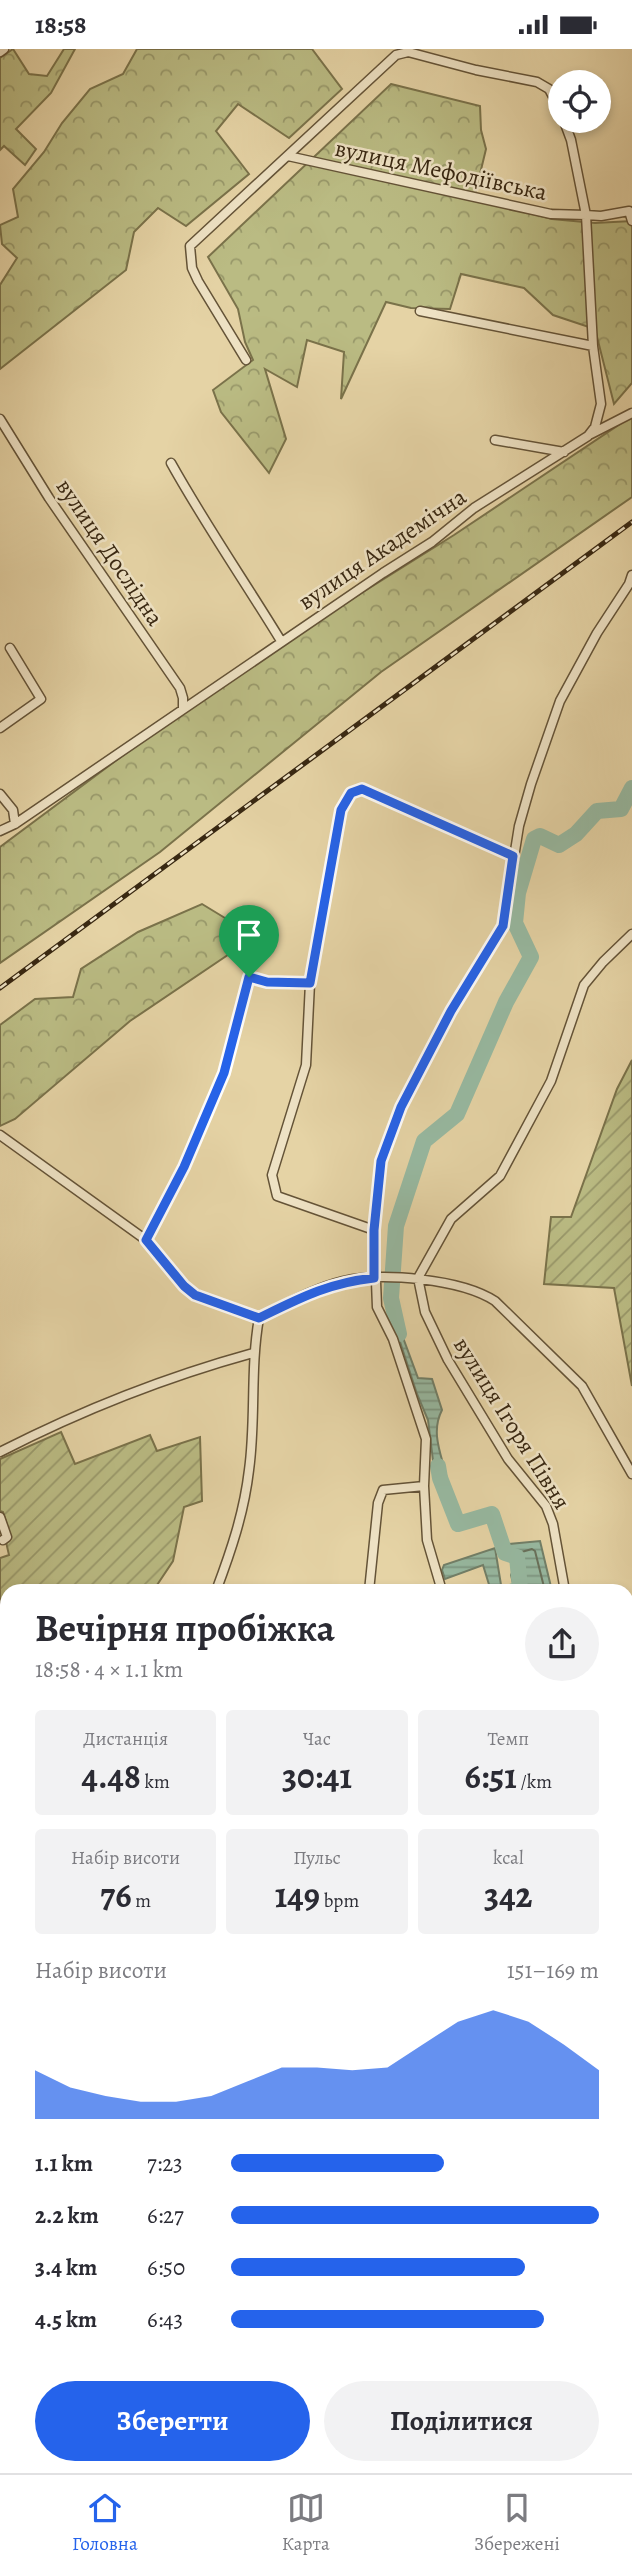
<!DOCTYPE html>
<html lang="uk">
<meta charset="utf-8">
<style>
:root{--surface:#fff;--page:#f2f2f3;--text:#2b2b33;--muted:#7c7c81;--line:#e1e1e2;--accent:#2563eb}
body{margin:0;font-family:Alegreya,serif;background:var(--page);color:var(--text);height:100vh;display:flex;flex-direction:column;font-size:26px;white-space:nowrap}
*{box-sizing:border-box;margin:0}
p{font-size:23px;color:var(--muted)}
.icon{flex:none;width:38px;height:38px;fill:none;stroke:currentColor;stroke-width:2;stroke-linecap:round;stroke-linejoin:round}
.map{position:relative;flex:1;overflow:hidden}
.side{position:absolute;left:0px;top:1535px;width:634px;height:891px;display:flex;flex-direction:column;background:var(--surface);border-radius:21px 21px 0 0;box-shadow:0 4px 10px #0003}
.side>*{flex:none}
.controls{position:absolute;left:548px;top:21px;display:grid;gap:14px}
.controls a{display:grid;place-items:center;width:63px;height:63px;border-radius:50%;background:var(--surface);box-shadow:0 4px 10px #0003;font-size:35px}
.pin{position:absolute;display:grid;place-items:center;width:60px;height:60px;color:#fff;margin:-72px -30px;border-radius:50% 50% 50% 0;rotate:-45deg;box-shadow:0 0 7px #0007}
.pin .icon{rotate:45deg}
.round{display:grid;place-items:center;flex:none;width:74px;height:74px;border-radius:37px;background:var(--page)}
.head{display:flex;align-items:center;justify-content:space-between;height:119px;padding:0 35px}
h1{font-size:38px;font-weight:700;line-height:52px}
.stats{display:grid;grid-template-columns:repeat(3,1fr);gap:10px;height:119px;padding:7px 35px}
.stats div{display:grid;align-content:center;border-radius:7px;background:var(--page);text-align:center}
.stats b{font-size:35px;font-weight:700}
.stats small{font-size:19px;font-weight:400}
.stats p{font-size:19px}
.chart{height:196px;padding:14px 35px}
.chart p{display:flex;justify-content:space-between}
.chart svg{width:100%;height:126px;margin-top:7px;fill:var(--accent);opacity:.7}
.primary-button{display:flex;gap:14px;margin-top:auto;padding:14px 35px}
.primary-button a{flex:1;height:80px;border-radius:42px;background:var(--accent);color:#fff;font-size:28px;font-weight:700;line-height:80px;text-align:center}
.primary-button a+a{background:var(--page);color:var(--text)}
ul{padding:0 35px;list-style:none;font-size:23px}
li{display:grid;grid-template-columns:112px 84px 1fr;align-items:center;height:52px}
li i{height:18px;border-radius:9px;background:var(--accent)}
.status{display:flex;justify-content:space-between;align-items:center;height:49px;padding:0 35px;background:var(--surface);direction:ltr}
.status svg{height:19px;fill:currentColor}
.dock{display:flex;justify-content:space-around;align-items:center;height:98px;border-top:2px solid var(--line);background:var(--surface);font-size:19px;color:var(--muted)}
.dock a{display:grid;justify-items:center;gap:4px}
.dock .selected{color:var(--accent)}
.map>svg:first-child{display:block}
.forest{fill:url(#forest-crowns);stroke:#7a724a;stroke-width:2}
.garden{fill:url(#garden-furrows);stroke:#7a724a;stroke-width:2}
.water{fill:url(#water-rules);stroke:#717f68;stroke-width:2}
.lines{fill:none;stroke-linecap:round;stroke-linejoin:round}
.shore{stroke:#68705a;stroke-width:2}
.river{stroke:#97b9a1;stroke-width:16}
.minor-casing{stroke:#645337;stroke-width:11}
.tertiary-casing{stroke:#645337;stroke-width:14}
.minor{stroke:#eee2c4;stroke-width:8}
.tertiary{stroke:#eee2c4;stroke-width:10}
.rail-casing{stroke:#392812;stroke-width:5}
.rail{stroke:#eee2c4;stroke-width:2.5;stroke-dasharray:8;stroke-linecap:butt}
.route-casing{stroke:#fff;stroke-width:14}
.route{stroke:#2563eb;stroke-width:9}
.labels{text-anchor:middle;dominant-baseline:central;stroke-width:5;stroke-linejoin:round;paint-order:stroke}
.street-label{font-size:24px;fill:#392812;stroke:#eee2c4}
</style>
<div class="status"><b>18:58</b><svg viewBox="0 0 49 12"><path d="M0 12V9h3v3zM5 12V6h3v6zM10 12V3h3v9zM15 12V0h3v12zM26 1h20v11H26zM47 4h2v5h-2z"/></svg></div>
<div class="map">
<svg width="632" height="2424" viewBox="0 0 632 2424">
<defs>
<pattern id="forest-crowns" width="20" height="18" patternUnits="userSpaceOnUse" patternTransform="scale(1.75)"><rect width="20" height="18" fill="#babb83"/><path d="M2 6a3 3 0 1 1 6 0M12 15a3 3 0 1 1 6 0" fill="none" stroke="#98986a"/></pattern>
<pattern id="garden-furrows" width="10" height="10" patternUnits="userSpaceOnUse" patternTransform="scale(1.75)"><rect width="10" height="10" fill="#babb83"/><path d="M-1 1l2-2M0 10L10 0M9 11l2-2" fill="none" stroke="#98986a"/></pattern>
<pattern id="water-rules" width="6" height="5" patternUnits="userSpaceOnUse" patternTransform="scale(1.75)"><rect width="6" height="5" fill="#97b9a1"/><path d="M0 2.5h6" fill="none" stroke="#7c9682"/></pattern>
</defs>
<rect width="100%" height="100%" fill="#e5d3a5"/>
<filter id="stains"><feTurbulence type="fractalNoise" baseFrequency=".00286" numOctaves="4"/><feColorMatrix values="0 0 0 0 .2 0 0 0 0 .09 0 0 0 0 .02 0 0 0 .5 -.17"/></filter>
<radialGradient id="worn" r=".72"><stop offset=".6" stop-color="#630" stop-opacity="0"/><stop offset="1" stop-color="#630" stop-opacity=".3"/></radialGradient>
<path class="forest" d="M13,0L29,25L47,27L64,0H75L51,44L16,80L36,100L25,116L4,97L0,101V9Z
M137,0H312L342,40L289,89L238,55L216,82L249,125L186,177L158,159L134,183L126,221L0,320V236L17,209L2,195L0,176L18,168L13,140L44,103L62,74L90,40L123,25Z
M391,35L480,57L481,81L486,100L474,150L552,170L595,174L632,172V334L614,355L595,280L553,266L524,239L461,225L450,260L411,259L386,253L341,350L344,303L307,291L297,338L265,320L286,390L269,424L221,363L213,341L253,311L245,293L238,260L208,208Z
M632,367V448L381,623L160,803L0,914V798L232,625L454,486Z
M202,855L243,880L244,895L130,972L15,1070L0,1077V976L35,950L73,948L81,920L138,883Z"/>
<path class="garden" d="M632,1011V1337L614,1239L544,1235L551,1168H571L617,1040Z
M61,1383L75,1415L150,1386L157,1402L200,1388L202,1452L184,1458L173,1512L153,1542H7V1907H0V1509L9,1506L6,1493L11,1489L3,1463L0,1462V1410Z
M7,2135V2232H0V2136Z"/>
<path class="water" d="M389,1259L395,1267L418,1329L432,1330L442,1361C429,1386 444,1410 448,1435L436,1436L428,1371L417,1345Z
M540,1492L552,1542H515L511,1526L514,1519L510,1504L506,1500L509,1495Z
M495,1499L502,1542H491L483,1516L445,1530L442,1521L444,1516Z"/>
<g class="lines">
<path class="shore" d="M521,1542C520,1528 520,1517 518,1504L532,1500L535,1502L545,1542"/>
<path class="river" d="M399,1285L391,1249L396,1177L424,1092L457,1065L506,953L531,908L515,874L518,844L534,790L540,787L559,796L576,785L597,762L621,760L632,739
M438,1417L440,1429L458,1475L492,1465L505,1504L517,1508L520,1539L513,1542"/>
<g class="minor-casing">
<path id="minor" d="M0,3L4,0
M564,72L571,91L586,166L601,167L629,162L632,172
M420,262L593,297
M246,311L198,232L192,219L190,197L396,6L408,3L476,21L537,33L549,40L560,61
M0,370L49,449L180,639L183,649V659
M591,385L632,364
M495,391L564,403
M171,414C205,475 245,533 281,592
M0,679L41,650L10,599
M0,745L13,761L15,775
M0,782L15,775L383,524L432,493L474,459L588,387L595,378L601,355L593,297L586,166L551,165L288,107
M0,1086L146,1191L184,1237L195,1246L259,1269
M374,1181L277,1147L272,1126L306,1016L310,934L341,761L351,744L362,740L513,807
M146,1191L184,1118L224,1025L249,928L267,933L310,934
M418,1229L451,1170L500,1127L551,1032L584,936L603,913L632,885
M418,1229L425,1263L448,1311L508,1410L546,1457L553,1475L565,1542
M259,1269C285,1256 314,1239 343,1232C383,1223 461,1230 495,1252L582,1337L632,1425
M0,1403C80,1362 166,1328 253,1304
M424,1437L427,1491L442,1542
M0,1468L7,1488L3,1491
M216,1542C231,1502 244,1464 249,1421C256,1371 250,1320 259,1269
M369,1542L378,1454L383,1441L424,1437L426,1390L393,1290L377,1258L374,1181L381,1112L401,1058L451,962L503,877L519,777L531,735L560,652L597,584L629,535L632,526
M0,2028L7,2041
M0,2084L7,2082
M626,2226L632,2212
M626,2375L632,2376
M109,2424L110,2418
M118,2424L123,2418
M240,2424L241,2418
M363,2424L364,2418
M565,2424V2418"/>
</g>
<g class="tertiary-casing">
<path id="tertiary" d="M0,2300L7,2301
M149,2418L155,2424"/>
</g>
<use href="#minor" class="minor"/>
<use href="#tertiary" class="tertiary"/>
<g class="rail-casing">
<path id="rail" d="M0,939L632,473"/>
</g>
<use href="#rail" class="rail"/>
</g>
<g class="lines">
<g class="route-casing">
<path id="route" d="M362,740L513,807L503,877L451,962L401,1058L381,1112L374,1181V1229C328,1234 300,1249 259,1269L195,1246L184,1237L146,1191L184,1118L224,1024L249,928L267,933L310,934L341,761L351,744Z"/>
</g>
<use href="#route" class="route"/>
</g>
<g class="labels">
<g class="street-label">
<text transform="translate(441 121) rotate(12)">вулиця Мефодіївська</text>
<text transform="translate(382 500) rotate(-34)">вулиця Академічна</text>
<text transform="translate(110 503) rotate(56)">вулиця Дослідна</text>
<text transform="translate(512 1374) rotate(58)">вулиця Ігоря Півня</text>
</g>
</g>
<rect width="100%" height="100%" filter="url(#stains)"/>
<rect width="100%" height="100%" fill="url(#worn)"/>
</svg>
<div class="controls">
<a><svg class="icon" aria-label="locate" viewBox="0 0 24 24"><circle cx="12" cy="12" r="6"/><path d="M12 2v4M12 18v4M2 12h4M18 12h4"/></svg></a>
</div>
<div class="pin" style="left:249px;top:928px;background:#1e9e55"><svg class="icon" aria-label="arrive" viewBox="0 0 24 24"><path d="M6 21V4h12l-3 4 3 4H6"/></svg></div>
<section class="side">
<div class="head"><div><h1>Вечірня пробіжка</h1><p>18:58 · 4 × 1.1 km</p></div><a class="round"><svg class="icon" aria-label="share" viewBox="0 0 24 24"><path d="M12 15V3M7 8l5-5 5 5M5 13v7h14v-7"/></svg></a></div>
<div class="stats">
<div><p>Дистанція</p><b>4.48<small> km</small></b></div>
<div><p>Час</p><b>30:41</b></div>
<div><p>Темп</p><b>6:51<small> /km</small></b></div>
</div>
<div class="stats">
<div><p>Набір висоти</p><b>76<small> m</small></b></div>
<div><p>Пульс</p><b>149<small> bpm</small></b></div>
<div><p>kcal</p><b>342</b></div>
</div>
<div class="chart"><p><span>Набір висоти</span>151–169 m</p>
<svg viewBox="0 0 160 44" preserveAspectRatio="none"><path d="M0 44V27L10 33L20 36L30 38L40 38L50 36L60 31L70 26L80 26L90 27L100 26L110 18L120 10L130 6L140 10L150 18L160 27V44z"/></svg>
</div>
<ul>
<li><b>1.1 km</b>7:23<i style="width:58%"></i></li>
<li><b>2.2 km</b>6:27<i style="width:100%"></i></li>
<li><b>3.4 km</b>6:50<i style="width:80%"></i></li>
<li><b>4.5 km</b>6:43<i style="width:85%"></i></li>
</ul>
<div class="primary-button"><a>Зберегти</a><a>Поділитися</a></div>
</section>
</div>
<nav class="dock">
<a class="selected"><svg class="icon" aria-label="home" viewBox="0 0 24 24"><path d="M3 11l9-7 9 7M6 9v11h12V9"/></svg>Головна</a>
<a><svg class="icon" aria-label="map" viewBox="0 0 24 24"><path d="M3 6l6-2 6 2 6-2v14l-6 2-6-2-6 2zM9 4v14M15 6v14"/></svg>Карта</a>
<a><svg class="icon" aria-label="saved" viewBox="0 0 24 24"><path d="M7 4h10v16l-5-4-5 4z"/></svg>Збережені</a>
</nav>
